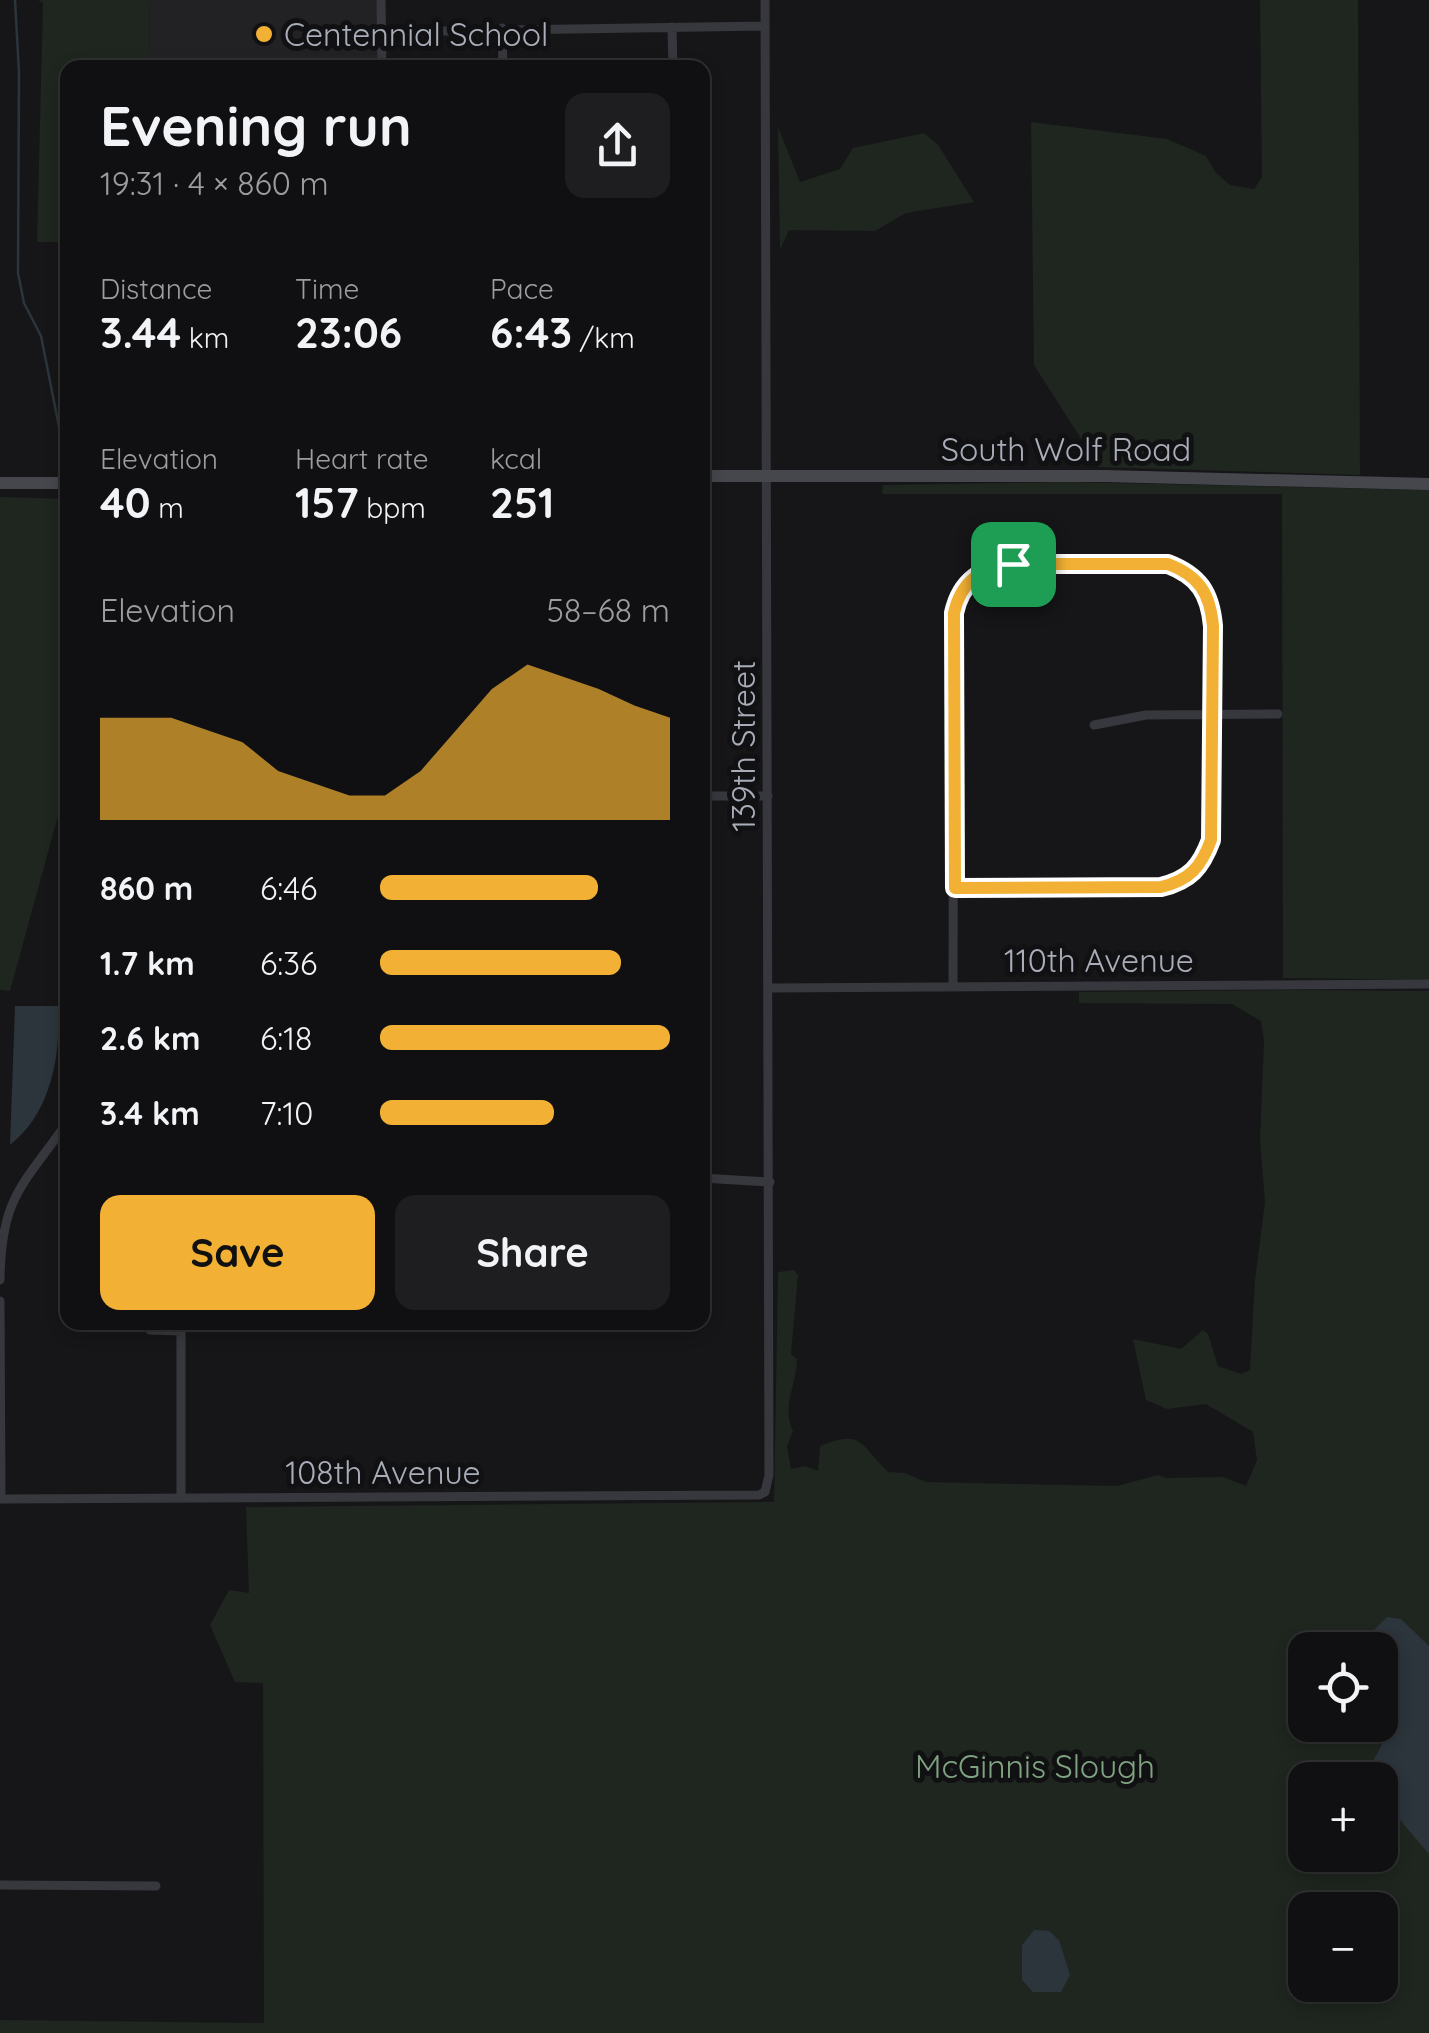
<!DOCTYPE html>
<meta charset="utf-8">
<style>
:root{--surface:#101012;--page:#1e1e20;--text:#f1f3f6;--muted:#9c9d9f;--line:#303032;--accent:#f2b134}
body{margin:0;font-family:Quicksand,sans-serif;background:var(--page);color:var(--text);height:100vh;display:flex;flex-direction:column;font-size:38px;white-space:nowrap}
*{box-sizing:border-box;margin:0}
p{font-size:32px;color:var(--muted)}
.icon{flex:none;width:55px;height:55px;fill:none;stroke:currentColor;stroke-width:2;stroke-linecap:round;stroke-linejoin:round}
.map{position:relative;flex:1;overflow:hidden}
.drawer{position:absolute;left:60px;top:60px;width:650px;height:1270px;display:flex;flex-direction:column;background:var(--surface);border-radius:20px;box-shadow:0 5px 15px #0003,0 0 0 2px var(--line)}
.drawer>*{flex:none}
.buttons{position:absolute;left:1288px;top:1632px;display:grid;gap:20px}
.buttons a{display:grid;place-items:center;width:110px;height:110px;border-radius:20px;background:var(--surface);box-shadow:0 5px 15px #0003,0 0 0 2px var(--line);font-size:50px}
.pin{position:absolute;display:grid;place-items:center;width:85px;height:85px;color:#fff;margin:-42px;border-radius:20px;box-shadow:0 5px 15px #0006}
.round{display:grid;place-items:center;flex:none;width:105px;height:105px;border-radius:20px;background:var(--page)}
.head{display:flex;align-items:center;justify-content:space-between;height:170px;padding:0 40px}
h1{font-size:55px;font-weight:700;line-height:75px}
.stats{display:grid;grid-template-columns:repeat(3,1fr);gap:15px;height:170px;padding:10px 40px}
.stats div{display:grid;align-content:center}
.stats b{font-size:42px;font-weight:700}
.stats small{font-size:28px;font-weight:400}
.stats p{font-size:28px}
.chart{height:280px;padding:20px 40px}
.chart p{display:flex;justify-content:space-between}
.chart svg{width:100%;height:180px;margin-top:10px;fill:var(--accent);opacity:.7}
.action{display:flex;gap:20px;margin-top:auto;padding:20px 40px}
.action a{flex:1;height:115px;border-radius:20px;background:var(--accent);color:#111;font-size:40px;font-weight:700;line-height:115px;text-align:center}
.action a+a{background:var(--page);color:var(--text)}
ul{padding:0 40px;list-style:none;font-size:32px}
li{display:grid;grid-template-columns:160px 120px 1fr;align-items:center;height:75px}
li i{height:25px;border-radius:12px;background:var(--accent)}
.map>svg:first-child{display:block}
.built{fill:#222225}
.green{fill:#1e261f;fill-rule:evenodd}
.water{fill:#2c353c}
.lines{fill:none;stroke-linecap:round;stroke-linejoin:round}
.stream{stroke:#2c353c;stroke-width:2.5}
.street{stroke:#37383d;stroke-width:9}
.secondary{stroke:#45474d;stroke-width:12}
.route-casing{stroke:#fff;stroke-width:20}
.route{stroke:#f2b134;stroke-width:12}
.poi-dot{fill:#f2b134;stroke:#111113;stroke-width:4}
.labels{text-anchor:middle;dominant-baseline:central;stroke-width:10;stroke-linejoin:round;paint-order:stroke}
.poi-label{font-size:32px;fill:#a8adb8;stroke:#111113;text-anchor:start}
.street-label{font-size:32px;fill:#a8adb8;stroke:#111113}
.park-label{font-size:32px;fill:#7fa381;stroke:#111113}
</style>
<div class="map">
<svg width="1429" height="2033" viewBox="0 0 1429 2033">
<rect width="100%" height="100%" fill="#161618"/>
<path class="built" d="M149,0H379V67H150Z"/>
<path class="green" d="M38,0H149L150,67L68,68L67,242H37L43,3Z
M1260,0H1358L1360,475L1099,467L1034,365L1031,122L1167,139L1206,156L1216,173L1230,185L1254,189L1262,177Z
M778,127L800,182L840,169L853,148L924,133L938,145L974,202L906,213L875,231L789,230L780,250Z
M1069,482L1429,490V980L1283,978L1282,494H882L883,485Z
M0,497L68,499L67,783L10,991L0,990Z
M1290,990L1429,991V2033H0V2020L264,2023L263,1683L235,1682L210,1625L229,1590L249,1593L246,1507L774,1502L778,1272L794,1270L798,1275L791,1354L797,1359C797,1383 781,1408 793,1431L787,1446L791,1469L805,1466L818,1471L820,1446C862,1429 860,1444 888,1472L905,1473L926,1482L1117,1486L1158,1475L1166,1478L1223,1477L1246,1486L1257,1460L1253,1432L1206,1404L1167,1409L1146,1400L1133,1339L1181,1349L1203,1330L1208,1334L1218,1366L1241,1374L1250,1370L1255,1280L1265,1202L1260,1141L1264,1041L1261,1021L1232,1004L1079,1003V992ZM1305,1650H1380V1725H1305ZM1305,1780H1380V1855H1305ZM1305,1910H1380V1985H1305Z"/>
<path class="water" d="M15,1006H58C61,1056 51,1113 10,1145Z
M1387,1617L1401,1619L1429,1646V1854L1401,1821L1380,1808V1780H1361C1367,1767 1381,1752 1384,1738C1390,1714 1380,1677 1380,1650H1375L1374,1630Z
M1034,1930L1049,1931L1059,1940L1070,1975L1061,1992H1033L1022,1980V1945Z"/>
<g class="lines">
<path class="stream" d="M15,0L19,72L18,273L24,303L41,336L64,452"/>
<path class="street" d="M381,0L382,68
M672,27L673,68
M502,28L503,68
M382,32L765,26
M1094,725L1146,715L1278,714
M702,796H768
M953,986L954,613C959,591 970,574 993,567C1029,556 1126,564 1168,564C1199,576 1211,593 1213,626L1211,839C1201,867 1190,880 1161,887L955,888
M770,988L1429,984
M702,1178L770,1182
M0,1280C1,1195 24,1185 68,1121
M0,1301L1,1499
M144,1322L150,1330L181,1331
M181,1322V1498
M0,1499L759,1495L765,1492L769,1475L765,0
M0,1885L156,1886"/>
<path class="secondary" d="M702,476H1104L1429,484
M0,483H68"/>
</g>
<g class="lines">
<g class="route-casing">
<path id="route" d="M1013,564H1168C1199,576 1210,593 1213,626L1211,840C1201,867 1190,880 1161,887L955,888L954,613C961,581 981,568 1013,564Z"/>
</g>
<use href="#route" class="route"/>
</g>
<circle class="poi-dot" cx="264" cy="34" r="10"/>
<g class="labels">
<g class="poi-label">
<text x="284" y="34">Centennial School</text>
</g>
<g class="street-label">
<text x="1066" y="449">South Wolf Road</text>
<text transform="translate(743 746) rotate(-90)">139th Street</text>
<text x="1099" y="960">110th Avenue</text>
<text x="383" y="1472">108th Avenue</text>
</g>
<g class="park-label">
<text x="1035" y="1766">McGinnis Slough</text>
</g>
</g>
</svg>
<div class="buttons">
<a><svg class="icon" aria-label="locate" viewBox="0 0 24 24"><circle cx="12" cy="12" r="6"/><path d="M12 2v4M12 18v4M2 12h4M18 12h4"/></svg></a>
<a>+</a>
<a>−</a>
</div>
<div class="pin" style="left:1013px;top:564px;background:#1e9e55"><svg class="icon" aria-label="arrive" viewBox="0 0 24 24"><path d="M6 21V4h12l-3 4 3 4H6"/></svg></div>
<section class="drawer">
<div class="head"><div><h1>Evening run</h1><p>19:31 · 4 × 860 m</p></div><a class="round"><svg class="icon" aria-label="share" viewBox="0 0 24 24"><path d="M12 15V3M7 8l5-5 5 5M5 13v7h14v-7"/></svg></a></div>
<div class="stats">
<div><p>Distance</p><b>3.44<small> km</small></b></div>
<div><p>Time</p><b>23:06</b></div>
<div><p>Pace</p><b>6:43<small> /km</small></b></div>
</div>
<div class="stats">
<div><p>Elevation</p><b>40<small> m</small></b></div>
<div><p>Heart rate</p><b>157<small> bpm</small></b></div>
<div><p>kcal</p><b>251</b></div>
</div>
<div class="chart"><p><span>Elevation</span>58–68 m</p>
<svg viewBox="0 0 160 44" preserveAspectRatio="none"><path d="M0 44V19L10 19L20 19L30 22L40 25L50 32L60 35L70 38L80 38L90 32L100 22L110 12L120 6L130 9L140 12L150 16L160 19V44z"/></svg>
</div>
<ul>
<li><b>860 m</b>6:46<i style="width:75%"></i></li>
<li><b>1.7 km</b>6:36<i style="width:83%"></i></li>
<li><b>2.6 km</b>6:18<i style="width:100%"></i></li>
<li><b>3.4 km</b>7:10<i style="width:60%"></i></li>
</ul>
<div class="action"><a>Save</a><a>Share</a></div>
</section>
</div>
